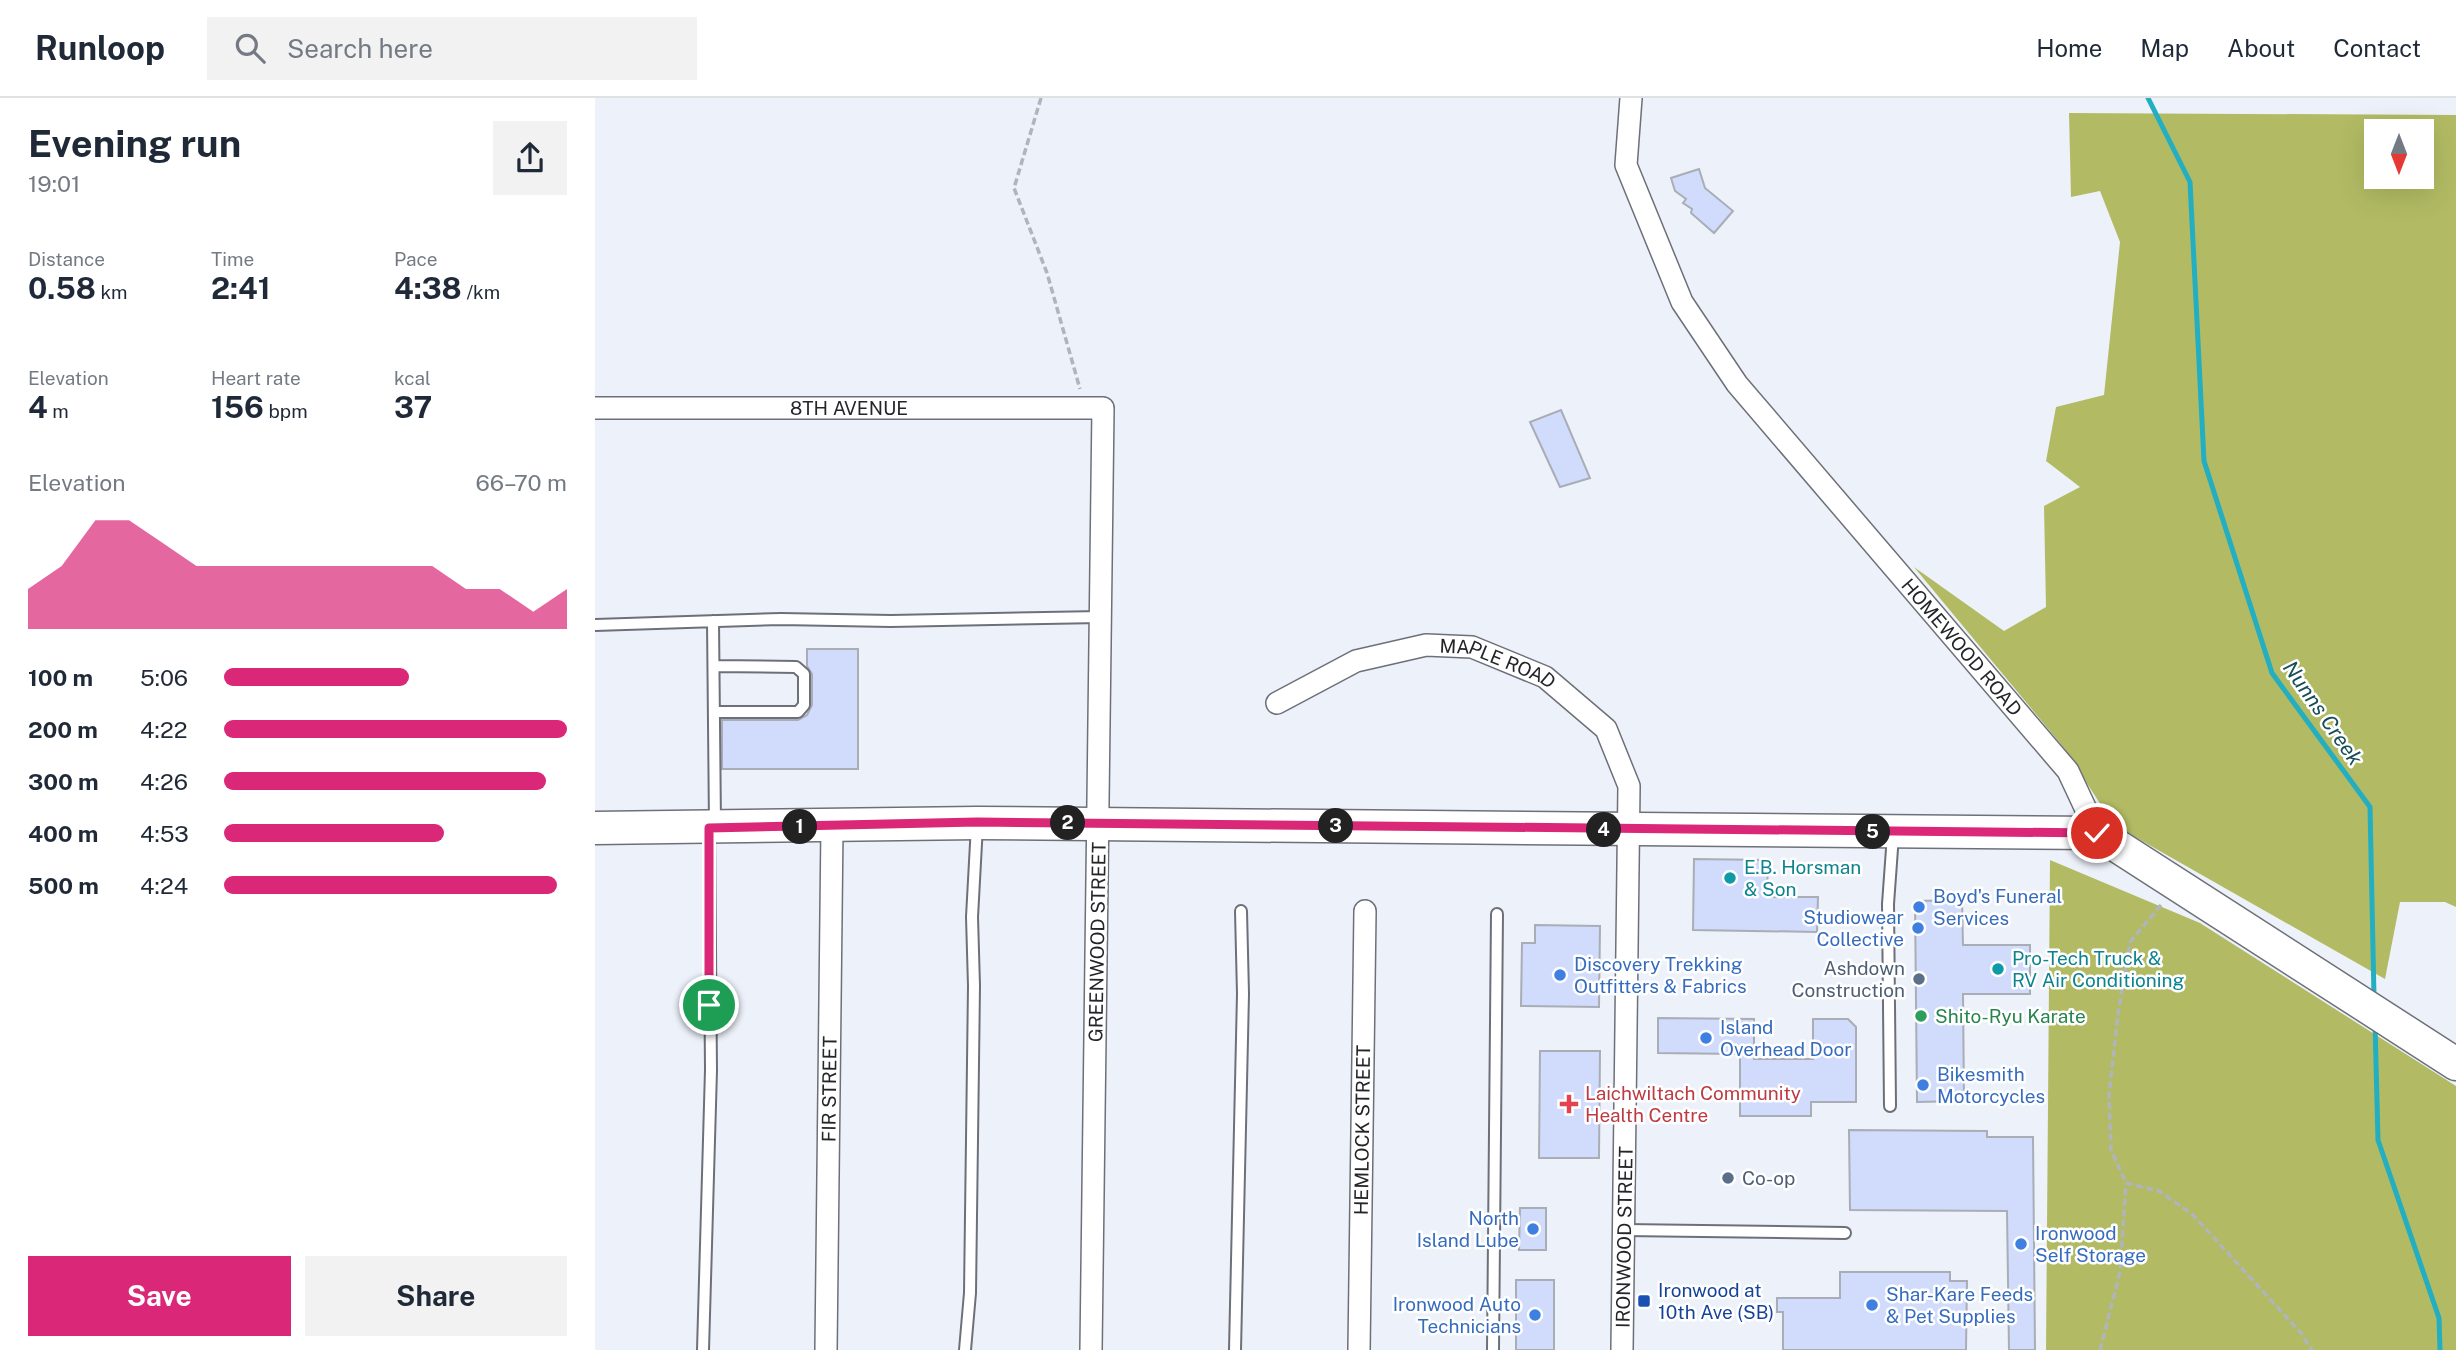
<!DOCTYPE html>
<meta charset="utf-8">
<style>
:root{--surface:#fff;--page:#f2f2f3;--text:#1f2937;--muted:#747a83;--line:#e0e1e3;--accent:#db2777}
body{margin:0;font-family:"Public Sans",sans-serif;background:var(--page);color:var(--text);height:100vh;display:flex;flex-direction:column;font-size:26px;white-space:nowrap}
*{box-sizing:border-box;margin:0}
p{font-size:23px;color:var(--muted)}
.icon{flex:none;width:38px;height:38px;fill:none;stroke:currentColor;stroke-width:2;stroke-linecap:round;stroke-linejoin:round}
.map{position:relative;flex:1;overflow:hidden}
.sheet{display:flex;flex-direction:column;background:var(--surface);width:595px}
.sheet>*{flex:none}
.needle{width:46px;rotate:180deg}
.fabs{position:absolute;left:1769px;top:21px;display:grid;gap:14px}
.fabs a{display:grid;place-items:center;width:70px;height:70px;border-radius:0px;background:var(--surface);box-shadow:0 7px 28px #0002;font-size:35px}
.pin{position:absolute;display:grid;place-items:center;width:60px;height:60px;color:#fff;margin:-30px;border:4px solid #fff;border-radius:50%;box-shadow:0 2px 7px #0007}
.km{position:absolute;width:35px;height:35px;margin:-18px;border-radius:50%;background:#222;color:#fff;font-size:19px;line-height:35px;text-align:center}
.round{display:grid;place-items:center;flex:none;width:74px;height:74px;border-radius:0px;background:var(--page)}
.summary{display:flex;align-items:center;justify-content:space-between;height:119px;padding:0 28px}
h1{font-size:38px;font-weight:700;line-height:52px}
.figures{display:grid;grid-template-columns:repeat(3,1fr);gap:10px;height:119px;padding:7px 28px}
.figures div{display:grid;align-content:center}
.figures b{font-size:30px;font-weight:700}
.figures small{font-size:19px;font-weight:400}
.figures p{font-size:19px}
.chart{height:196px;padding:14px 28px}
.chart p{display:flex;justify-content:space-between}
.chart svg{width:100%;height:126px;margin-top:7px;fill:var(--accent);opacity:.7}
.button{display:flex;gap:14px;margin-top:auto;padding:14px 28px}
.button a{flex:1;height:80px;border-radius:0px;background:var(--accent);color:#fff;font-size:28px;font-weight:700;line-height:80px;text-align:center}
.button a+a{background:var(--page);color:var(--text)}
ul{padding:0 28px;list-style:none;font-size:23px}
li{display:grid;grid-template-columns:112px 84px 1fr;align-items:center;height:52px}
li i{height:18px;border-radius:9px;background:var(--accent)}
header{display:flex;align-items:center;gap:42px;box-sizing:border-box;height:98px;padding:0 35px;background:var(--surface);border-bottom:2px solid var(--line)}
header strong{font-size:33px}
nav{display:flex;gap:38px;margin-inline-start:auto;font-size:24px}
.search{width:490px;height:63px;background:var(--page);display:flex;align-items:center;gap:18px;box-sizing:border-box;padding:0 24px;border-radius:0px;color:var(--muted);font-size:26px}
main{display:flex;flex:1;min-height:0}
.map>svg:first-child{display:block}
.forest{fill:#b2bb63;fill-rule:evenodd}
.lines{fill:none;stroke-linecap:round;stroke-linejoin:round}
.stream{stroke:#23aec1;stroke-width:5}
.building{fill:#d1dbfb;stroke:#a9adb6;stroke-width:2}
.lane-casing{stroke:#6d7079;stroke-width:14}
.street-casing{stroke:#6d7079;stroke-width:24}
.secondary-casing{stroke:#6d7079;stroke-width:35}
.path{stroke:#b0b4bb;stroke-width:3.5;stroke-dasharray:7 3.5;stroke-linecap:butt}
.lane{stroke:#fff;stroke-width:10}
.street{stroke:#fff;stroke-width:21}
.secondary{stroke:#fff;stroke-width:32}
.route-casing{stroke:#fff;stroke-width:14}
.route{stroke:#db2777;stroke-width:9}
.culture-dot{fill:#0f9aa8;stroke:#fff;stroke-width:2.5}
.shop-dot{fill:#3f7fe0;stroke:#fff;stroke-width:2.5}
.service-dot{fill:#5c6f8a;stroke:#fff;stroke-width:2.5}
.leisure-dot{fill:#2e9e5b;stroke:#fff;stroke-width:2.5}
.health-dot{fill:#e0444e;stroke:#fff;stroke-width:2.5}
.transit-dot{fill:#1a4fb4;stroke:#fff;stroke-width:2.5}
.labels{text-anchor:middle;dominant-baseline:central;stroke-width:5;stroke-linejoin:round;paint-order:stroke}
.street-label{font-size:19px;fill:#242529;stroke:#fff}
.culture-label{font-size:19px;fill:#0d838f;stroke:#fff;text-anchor:start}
.shop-label{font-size:19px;fill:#366cbe;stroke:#fff;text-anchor:start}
.service-label{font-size:19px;fill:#4e5e75;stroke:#fff;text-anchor:end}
.leisure-label{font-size:19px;fill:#27864d;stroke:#fff;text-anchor:start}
.health-label{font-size:19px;fill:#be3a42;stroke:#fff;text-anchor:start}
.transit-label{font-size:19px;fill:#164399;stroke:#fff;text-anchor:start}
.water-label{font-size:21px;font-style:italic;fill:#174d56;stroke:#fff}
</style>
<header>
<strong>Runloop</strong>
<div class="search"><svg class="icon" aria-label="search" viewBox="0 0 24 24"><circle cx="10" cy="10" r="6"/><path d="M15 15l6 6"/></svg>Search here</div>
<nav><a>Home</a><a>Map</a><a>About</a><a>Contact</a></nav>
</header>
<main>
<section class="sheet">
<div class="summary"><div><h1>Evening run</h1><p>19:01</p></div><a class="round"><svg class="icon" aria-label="share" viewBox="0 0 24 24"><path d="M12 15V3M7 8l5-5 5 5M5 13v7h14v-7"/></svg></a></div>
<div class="figures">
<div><p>Distance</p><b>0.58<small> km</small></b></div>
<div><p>Time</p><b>2:41</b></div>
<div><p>Pace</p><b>4:38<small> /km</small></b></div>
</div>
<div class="figures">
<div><p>Elevation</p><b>4<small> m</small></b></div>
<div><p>Heart rate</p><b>156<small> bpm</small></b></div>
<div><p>kcal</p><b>37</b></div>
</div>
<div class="chart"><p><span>Elevation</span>66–70 m</p>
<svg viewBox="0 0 160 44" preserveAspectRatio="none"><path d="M0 44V30L10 22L20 6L30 6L40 14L50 22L60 22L70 22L80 22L90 22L100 22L110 22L120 22L130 30L140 30L150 38L160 30V44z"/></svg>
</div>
<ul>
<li><b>100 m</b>5:06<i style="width:54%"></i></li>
<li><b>200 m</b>4:22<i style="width:100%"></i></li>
<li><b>300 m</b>4:26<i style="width:94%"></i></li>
<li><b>400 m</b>4:53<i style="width:64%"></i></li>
<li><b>500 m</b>4:24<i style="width:97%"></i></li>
</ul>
<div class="button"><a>Save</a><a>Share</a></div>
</section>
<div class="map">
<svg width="1861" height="1252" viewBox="0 0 1861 1252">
<rect width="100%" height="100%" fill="#edf1fa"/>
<path class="forest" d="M1474,15L1861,17V809L1850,804H1805L1790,881L1519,727L1469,650L1319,469L1409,533L1451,509L1449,408L1485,389L1451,363L1461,309L1509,297L1525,144L1505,93L1476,99ZM1782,33H1827V79H1782Z
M1455,762L1605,825L1861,988V1252H1451Z"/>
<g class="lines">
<path class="stream" d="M1553,0L1595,84L1609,363L1677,575L1775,709L1779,899
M1780,926L1783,1042L1844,1220L1845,1252"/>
</g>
<path class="building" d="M1104,71L1110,90L1138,113L1119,135L1096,115L1097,111L1088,105L1091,101L1080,93L1076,80Z
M966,312L995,380L965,389L935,324Z
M212,551H263V671H127V622H203L212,617L217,607V576L212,568Z
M1099,761L1173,762L1172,799H1223L1222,834L1098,832Z
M1367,802L1368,847H1435V896H1368L1369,1003L1322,1004L1320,803Z
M940,827L1005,828L1004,909L926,908L927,845H940Z
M1063,920L1159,921V961H1218V921H1253L1261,929V1004H1216V1018H1145V956L1063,955Z
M945,953H1005L1004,1060H944Z
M1254,1032L1392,1033V1039H1438L1440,1252H1414L1412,1113L1255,1112Z
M925,1110H951V1152H924Z
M1245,1174H1355V1183H1372L1371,1252H1188V1214H1182V1200H1245Z
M921,1182H959V1252H921Z"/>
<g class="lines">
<g class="lane-casing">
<path id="lane" d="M118,523L120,727
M0,527L186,521L296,523L506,519
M119,568L201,569L209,576V607L203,614H119
M1295,1008L1293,806L1298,737
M1029,1132L1250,1135
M108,1252L116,972L114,732
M370,1252L375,1195L379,888L377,819L382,727
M640,1252L648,896L646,813
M898,1252L902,816"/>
</g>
<g class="street-casing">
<g id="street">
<path id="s1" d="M1036,0L1031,67L1087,204L1142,286L1473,673L1502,735"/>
<path id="s2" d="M0,310H508L496,1252"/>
<path id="s3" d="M682,605L761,563L831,547L877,549L950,579L1011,631L1034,688L1027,1252"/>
<path id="s4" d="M231,1252L237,729"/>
<path id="s5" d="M764,1252L770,813"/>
</g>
</g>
<g class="secondary-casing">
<path id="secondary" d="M0,730L382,725L1502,735L1861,966"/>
</g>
<path class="path" d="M446,0L419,90L452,175L485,291
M1566,807L1535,844L1523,916L1514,997L1516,1052L1531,1085L1564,1093L1597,1116L1706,1235L1717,1252
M1505,1252L1525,1174L1531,1086"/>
<use href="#lane" class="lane"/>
<use href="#street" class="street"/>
<use href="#secondary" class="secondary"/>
</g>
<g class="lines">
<g class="route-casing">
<path id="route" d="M114,907V730L382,724L1502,735"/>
</g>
<use href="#route" class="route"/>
</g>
<g class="culture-dot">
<circle cx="1135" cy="780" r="7"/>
<circle cx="1403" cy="871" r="7"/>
</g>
<g class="shop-dot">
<circle cx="1324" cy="809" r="7"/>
<circle cx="1323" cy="830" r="7"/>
<circle cx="965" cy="877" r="7"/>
<circle cx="1111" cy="940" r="7"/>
<circle cx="1328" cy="987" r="7"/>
<circle cx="938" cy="1131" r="7"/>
<circle cx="1426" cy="1146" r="7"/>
<circle cx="1277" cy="1207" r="7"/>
<circle cx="940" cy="1217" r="7"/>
</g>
<g class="service-dot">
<circle cx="1324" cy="881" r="7"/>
<circle cx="1133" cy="1080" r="7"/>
</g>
<circle class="leisure-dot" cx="1326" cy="918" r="7"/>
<path class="health-dot" d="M970.5 995.5h7v7h7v7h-7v7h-7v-7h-7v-7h7z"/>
<rect class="transit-dot" x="1042" y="1196" width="14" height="14" rx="3.5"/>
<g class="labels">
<g class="street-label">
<text stroke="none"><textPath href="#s2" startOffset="254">8TH AVENUE</textPath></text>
<text stroke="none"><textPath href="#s1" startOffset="660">HOMEWOOD ROAD</textPath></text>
<text stroke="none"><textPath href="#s3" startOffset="236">MAPLE ROAD</textPath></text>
<text transform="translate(502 844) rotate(-89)">GREENWOOD STREET</text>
<text stroke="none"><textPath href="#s4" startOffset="261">FIR STREET</textPath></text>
<text stroke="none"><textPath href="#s5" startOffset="220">HEMLOCK STREET</textPath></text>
<text transform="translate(1029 1139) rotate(-89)">IRONWOOD STREET</text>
</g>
<g class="culture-label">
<text x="1149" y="769">E.B. Horsman<tspan x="1149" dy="22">&amp; Son</tspan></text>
<text x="1417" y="860">Pro-Tech Truck &amp;<tspan x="1417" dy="22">RV Air Conditioning</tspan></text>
</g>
<g class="shop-label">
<text x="1338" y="798">Boyd's Funeral<tspan x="1338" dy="22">Services</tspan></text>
<text x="1309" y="819" text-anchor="end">Studiowear<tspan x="1309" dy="22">Collective</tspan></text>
<text x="979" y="866">Discovery Trekking<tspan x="979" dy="22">Outfitters &amp; Fabrics</tspan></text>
<text x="1125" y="929">Island<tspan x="1125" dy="22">Overhead Door</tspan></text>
<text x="1342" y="976">Bikesmith<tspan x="1342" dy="22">Motorcycles</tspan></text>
<text x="924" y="1120" text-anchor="end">North<tspan x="924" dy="22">Island Lube</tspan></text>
<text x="1440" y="1135">Ironwood<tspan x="1440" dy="22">Self Storage</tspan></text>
<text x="1291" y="1196">Shar-Kare Feeds<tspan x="1291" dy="22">&amp; Pet Supplies</tspan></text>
<text x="926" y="1206" text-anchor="end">Ironwood Auto<tspan x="926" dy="22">Technicians</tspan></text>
</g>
<g class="service-label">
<text x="1310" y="870">Ashdown<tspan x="1310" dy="22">Construction</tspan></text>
<text x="1147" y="1080" text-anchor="start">Co-op</text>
</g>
<g class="leisure-label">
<text x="1340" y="918">Shito-Ryu Karate</text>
</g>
<g class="health-label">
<text x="990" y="995">Laichwiltach Community<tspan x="990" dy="22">Health Centre</tspan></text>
</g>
<g class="transit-label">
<text x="1063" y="1192">Ironwood at<tspan x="1063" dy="22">10th Ave (SB)</tspan></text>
</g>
<g class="water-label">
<text transform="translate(1728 615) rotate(55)">Nunns Creek</text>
</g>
</g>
</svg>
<div class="fabs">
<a><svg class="needle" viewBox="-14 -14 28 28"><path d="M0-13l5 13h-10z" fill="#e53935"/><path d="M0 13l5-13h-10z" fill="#747a83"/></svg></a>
</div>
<div class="pin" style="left:114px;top:907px;background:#1e9e55"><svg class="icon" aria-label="arrive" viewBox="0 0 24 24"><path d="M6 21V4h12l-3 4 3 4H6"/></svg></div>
<div class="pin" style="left:1502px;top:735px;background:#d93025"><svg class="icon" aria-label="check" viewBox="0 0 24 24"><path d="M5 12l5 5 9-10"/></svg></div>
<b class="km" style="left:205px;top:729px">1</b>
<b class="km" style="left:473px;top:725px">2</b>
<b class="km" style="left:741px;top:728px">3</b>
<b class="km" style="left:1009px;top:732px">4</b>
<b class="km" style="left:1278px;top:734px">5</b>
</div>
</main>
